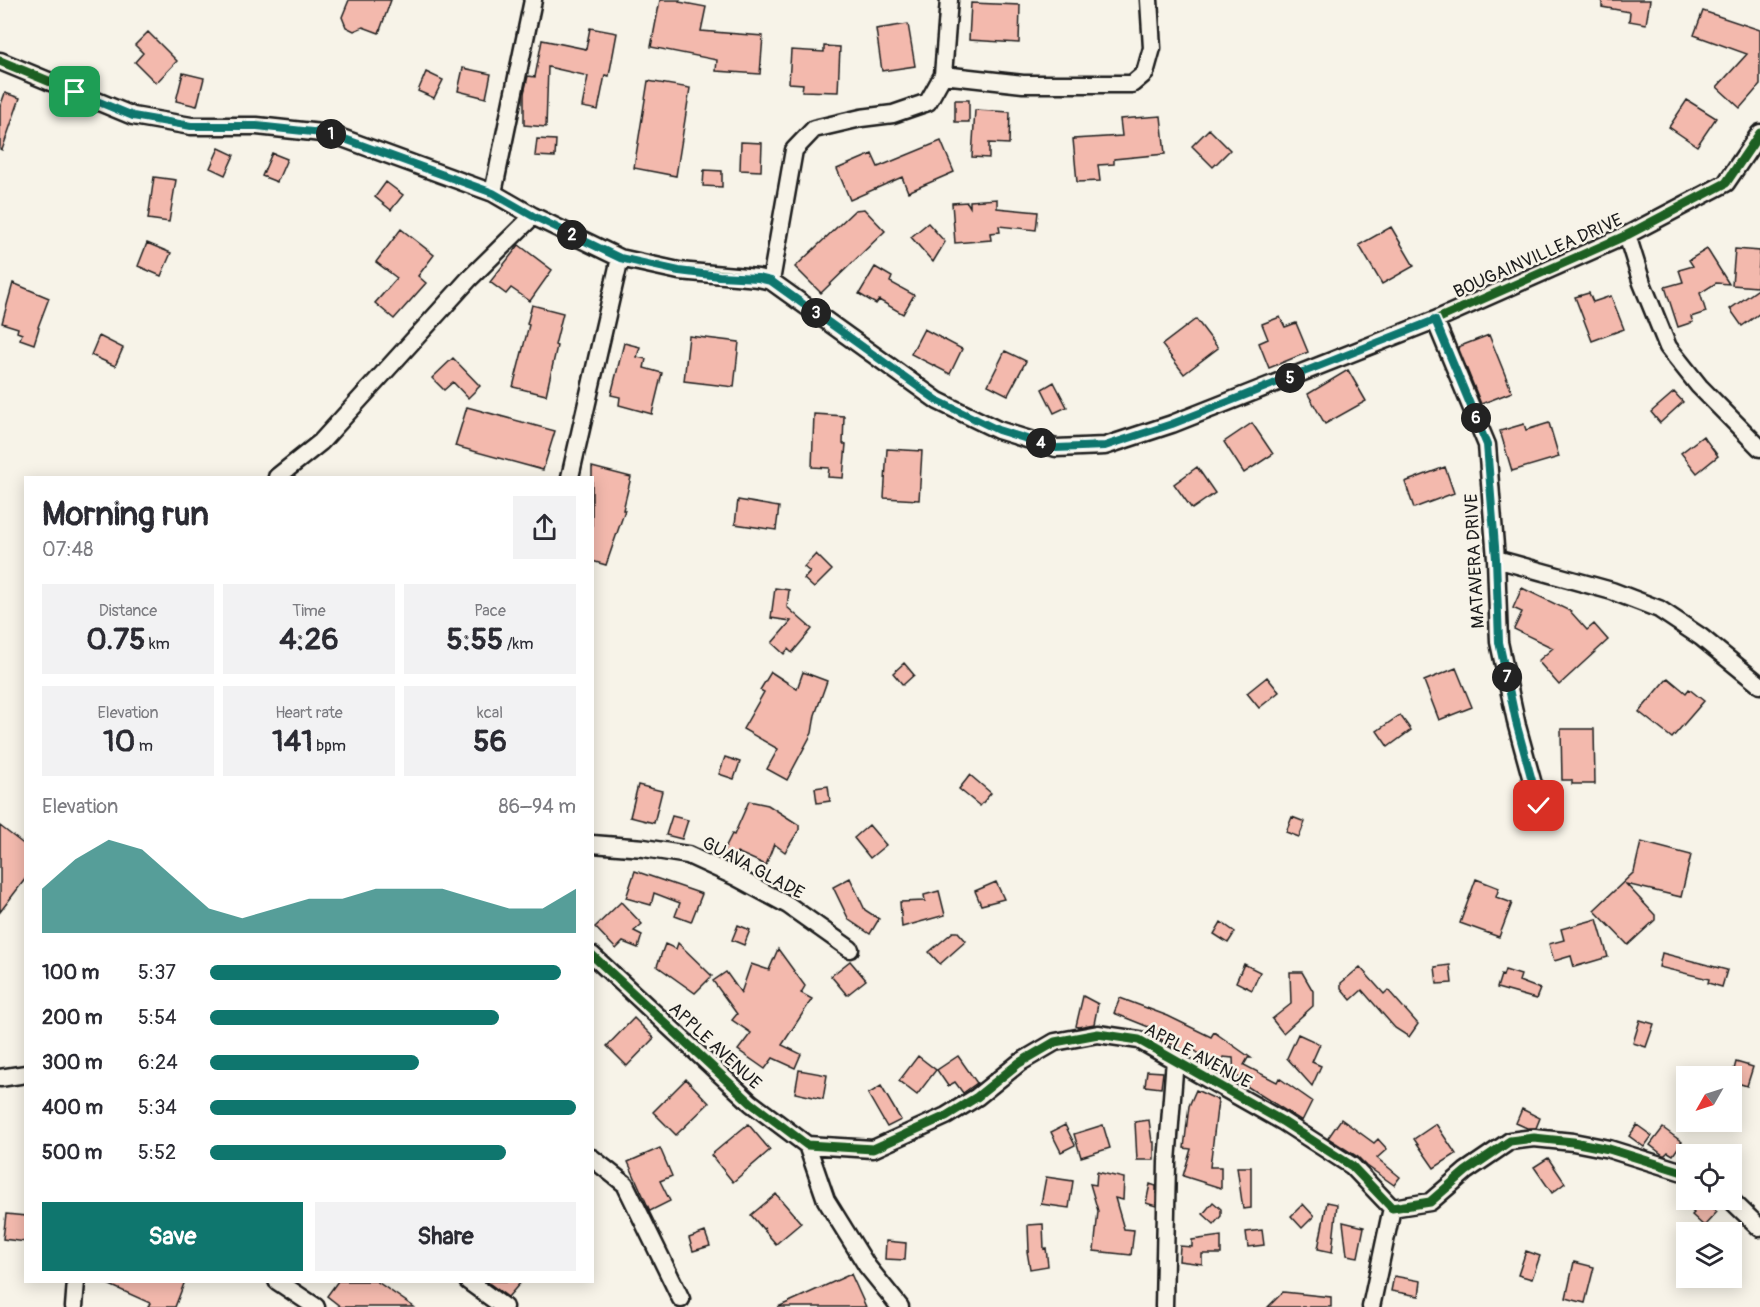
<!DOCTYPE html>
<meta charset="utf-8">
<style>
:root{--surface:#fff;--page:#f2f2f3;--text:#2b2b33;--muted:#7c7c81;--accent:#0f766e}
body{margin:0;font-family:Pangolin,sans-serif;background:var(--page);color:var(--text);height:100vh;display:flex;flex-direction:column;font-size:22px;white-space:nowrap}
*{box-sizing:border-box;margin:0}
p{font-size:20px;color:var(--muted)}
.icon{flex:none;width:33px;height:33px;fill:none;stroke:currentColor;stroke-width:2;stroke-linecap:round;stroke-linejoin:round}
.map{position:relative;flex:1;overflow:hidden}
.drawer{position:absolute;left:24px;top:476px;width:570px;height:807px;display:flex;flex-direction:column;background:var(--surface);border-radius:0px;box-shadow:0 3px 15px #0003}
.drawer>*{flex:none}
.needle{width:39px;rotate:231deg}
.fabs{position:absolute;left:1676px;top:1066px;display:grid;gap:12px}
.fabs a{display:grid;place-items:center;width:66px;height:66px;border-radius:0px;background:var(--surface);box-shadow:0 3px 15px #0003;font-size:30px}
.pin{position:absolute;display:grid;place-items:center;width:51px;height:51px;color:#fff;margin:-26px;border-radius:12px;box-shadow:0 3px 9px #0006}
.km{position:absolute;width:30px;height:30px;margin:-15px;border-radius:50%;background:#222;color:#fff;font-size:16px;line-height:30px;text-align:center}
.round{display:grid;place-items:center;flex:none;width:63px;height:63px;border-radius:0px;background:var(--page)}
.headline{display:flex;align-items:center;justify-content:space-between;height:102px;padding:0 18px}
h1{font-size:33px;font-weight:700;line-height:45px}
.stats{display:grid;grid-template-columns:repeat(3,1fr);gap:9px;height:102px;padding:6px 18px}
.stats div{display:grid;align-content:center;border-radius:0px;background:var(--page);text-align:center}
.stats b{font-size:30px;font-weight:700}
.stats small{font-size:16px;font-weight:400}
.stats p{font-size:16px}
.chart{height:168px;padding:12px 18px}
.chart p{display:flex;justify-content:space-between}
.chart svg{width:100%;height:108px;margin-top:6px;fill:var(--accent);opacity:.7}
.action{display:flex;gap:12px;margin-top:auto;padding:12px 18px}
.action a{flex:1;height:69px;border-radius:0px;background:var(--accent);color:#fff;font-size:24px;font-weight:700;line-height:69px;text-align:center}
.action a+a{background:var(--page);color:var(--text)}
ul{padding:0 18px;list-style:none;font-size:20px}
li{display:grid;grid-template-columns:96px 72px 1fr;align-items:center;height:45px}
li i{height:15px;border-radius:8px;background:var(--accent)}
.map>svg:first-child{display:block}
.building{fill:#f3b9ad;stroke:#1c1c1c;stroke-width:1.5}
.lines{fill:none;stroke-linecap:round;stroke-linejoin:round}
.street-casing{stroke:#1c1c1c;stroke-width:21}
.street{stroke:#f7f3e8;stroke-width:16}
.cycleway-casing{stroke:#f7f3e8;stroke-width:13}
.cycleway{stroke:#1b5e20;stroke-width:9}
.route-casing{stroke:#fff;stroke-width:12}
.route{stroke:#0f766e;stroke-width:8}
.labels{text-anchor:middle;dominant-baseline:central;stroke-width:5;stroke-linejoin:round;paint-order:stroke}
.street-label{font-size:18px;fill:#1c1c1c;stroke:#f7f3e8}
</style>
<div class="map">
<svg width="1760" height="1307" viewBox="0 0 1760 1307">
<rect width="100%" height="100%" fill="#f7f3e8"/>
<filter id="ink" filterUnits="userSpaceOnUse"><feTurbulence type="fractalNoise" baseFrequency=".0167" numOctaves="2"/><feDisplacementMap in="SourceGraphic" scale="12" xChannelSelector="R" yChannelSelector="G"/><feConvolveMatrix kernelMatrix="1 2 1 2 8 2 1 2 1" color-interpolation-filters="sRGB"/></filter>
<g filter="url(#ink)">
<path class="building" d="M349,0H391L379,33L363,27L354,31L346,27L342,17Z
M660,0H680L679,2L706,7L701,31L763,36L760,74L716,71L717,60L651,47Z
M1602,0H1650L1646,24L1629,21L1630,12L1602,7Z
M971,3L1020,5L1019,43L969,40Z
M1703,11L1760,30V85L1740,108L1717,87L1747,54L1694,35Z
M908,24L915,66L882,71L876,29Z
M590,28L617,33L609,76L605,75L598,110L582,107L588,76L548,67L546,127L524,125V93L528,76L535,77L542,40L586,49Z
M148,32L177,61L156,83L135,62L143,53L135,45Z
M824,46L840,47L838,92L802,91L803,84L789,83L791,50L824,52Z
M463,68L491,74L486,98L458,91Z
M426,72L443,80L434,98L418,91Z
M183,73L204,78L197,106L176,101Z
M648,81L690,88L676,176L634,168Z
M5,93L20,98L2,150L0,149V107Z
M955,100H969V122H955Z
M1687,100L1716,118L1697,146L1669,127Z
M975,110L1010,112L1009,144L989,143V158L972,157Z
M1161,116L1165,154L1114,159V164L1098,165L1100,181L1077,182L1073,139L1122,136L1120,119Z
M1209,129L1230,150L1213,167L1192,146Z
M537,139L556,140L555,157L535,156Z
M941,141L954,172L908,192L902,177L850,200L837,169L872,154L878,167Z
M741,142L762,143L761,171L740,170Z
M219,148L234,155L225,175L210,168Z
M272,153L287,159L277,182L262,176Z
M704,170L722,171V187L703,186Z
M154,177L176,180L169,222L148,219Z
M386,182L403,195L391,210L375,197Z
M997,199V208L1038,212L1036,230L999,226L1000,232L990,233L991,240L955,243L952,203L967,202L970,207V201Z
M864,209L885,231L821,293L795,267L855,210Z
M928,223L945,242L933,262L911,237Z
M1391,227L1414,266L1382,284L1359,245Z
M401,229L434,255L418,276L426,283L394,319L375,303L397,278L376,262Z
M147,243L171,253L161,276L138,266Z
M519,245L552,270L530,301L511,288L506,294L490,282Z
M1707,249L1729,284L1716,283L1700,293L1706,312L1691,317L1693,322L1678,327L1665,287L1683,282L1679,270L1693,266L1689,260Z
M1735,249L1760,251L1757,287L1732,285Z
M875,267L892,277L890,282L914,295L903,314L879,300L876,304L859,294Z
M13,283L49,298L38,327L39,328L34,344L20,339L22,334L17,332L18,328L2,323Z
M1760,288V313L1742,326L1730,309Z
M1589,293L1593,302L1611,296L1624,329L1592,341L1575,297Z
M532,305L563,313L555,345L557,346L546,395L513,387L529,325L527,324Z
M1280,317L1285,327L1296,323L1308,352L1269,368L1259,343L1268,339L1262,324Z
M1196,319L1218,348L1184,374L1162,345Z
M924,329L962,349L950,374L911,354Z
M1489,335L1512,392L1481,404L1458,347Z
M99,336L123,348L115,366L91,355Z
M689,336L739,342L734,387L684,381Z
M624,343L640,347L637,357L646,359L644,368L662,373L652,414L619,405L620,397L611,395Z
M1005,351L1026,361L1008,395L988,385Z
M453,358L480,386L468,398L453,382L444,390L432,378Z
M1348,370L1366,401L1325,424L1308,394Z
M1054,382L1067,407L1054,413L1042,389Z
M1674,392L1683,402L1660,423L1651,412Z
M467,407L555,431L543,470L455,446Z
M814,414L844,416L843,444H846L843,478L828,477L829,468L812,467Z
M1252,423L1273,454L1244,473L1224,442Z
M1549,423L1559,457L1512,471L1500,431L1524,424L1526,430Z
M1703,436L1718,456L1697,473L1681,453Z
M887,449L922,451L919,500L884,498Z
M592,467L631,477L623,510H625L606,565L592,561Z
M1197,467L1215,493L1192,509L1174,484Z
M1445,467L1454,493L1414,508L1405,482Z
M738,500L779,507L776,530L735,524Z
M816,554L832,570L814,588L804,579L810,572L804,567Z
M775,588L789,590L787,607L812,629L792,653L788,649L784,654L772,643L791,621L771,618Z
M1522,588L1570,611L1587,630L1594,624L1608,640L1559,685L1538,661L1553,648L1514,629L1522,612L1513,608Z
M904,663L914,675L903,685L893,673Z
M1456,668L1472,707L1439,720L1424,681Z
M771,672L797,689L803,672L827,681L815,715L812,733L787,780L767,769L778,749L743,729L764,692L760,690Z
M1267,677L1279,692L1259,708L1247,693Z
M1668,678L1686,693L1689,689L1704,701L1672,738L1639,712Z
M1400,715L1411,730L1388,747L1377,731Z
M1561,729H1594L1595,784H1572V780H1562Z
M725,757L740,762L734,779L719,774Z
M970,775L991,793L980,806L959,789Z
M638,785L662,791L654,823L630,817Z
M828,786L830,801L817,803L815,788Z
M749,801L768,805L799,825V830L785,852L774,844L766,865L737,852L733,864L720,858L732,834L734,835Z
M672,816L688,820L682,839L666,835Z
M1292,817L1305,822L1299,837L1286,832Z
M869,825L886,845L870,858L854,838Z
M0,826L26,846V878L0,912Z
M1641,842L1691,855L1681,897L1626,884L1655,915V920L1628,945L1594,910L1634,872Z
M635,871L702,894L691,922L675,916L680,903L654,893L651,905L626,898Z
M850,878L865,910L879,919L870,934L849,920L833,887Z
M1476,879L1499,888L1496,897L1512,903L1499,937L1460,923Z
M996,882L1004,899L981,905L975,891Z
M939,891L945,915L902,927L900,902L925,901L924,895Z
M621,902L642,924L634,931L642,935L638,948L623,942L616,949L595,927Z
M1597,919L1608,957L1574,967L1571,956L1554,961L1549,944L1564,940L1561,929Z
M1221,922L1235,932L1228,943L1214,934Z
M738,925L750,930L744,945L732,940Z
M953,932H958L966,941L940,964L929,952Z
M678,943L712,976L695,993L657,966L665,944L676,949Z
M778,949L805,986L801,993L812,999L782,1045L801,1054L795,1068L773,1058L765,1069L738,1050L751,1033L732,1020L737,1014L713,981L726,972L741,993L751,964L769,970Z
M1662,953L1727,970L1722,987L1708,983L1709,979L1659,967Z
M850,961L866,980L847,995L831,976Z
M1244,964L1260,972L1252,990L1236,982Z
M1450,965L1452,983L1437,984L1435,967Z
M1360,967L1384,994L1388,990L1418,1024L1409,1037L1395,1028L1362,990L1351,1000L1341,988V983Z
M1505,970L1521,975L1519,981L1540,989L1536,999L1497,988L1501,975L1503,976Z
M1290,972H1302L1313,991V1006L1283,1033L1272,1019L1291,1004Z
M1083,996L1098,1004L1094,1024L1078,1027L1076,1026Z
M1120,998L1168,1016L1211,1037L1214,1032L1251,1058H1248L1244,1065L1277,1082L1279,1078L1312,1101L1302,1121L1237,1080L1246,1081L1236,1076L1234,1078L1233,1058L1223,1057L1222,1070L1191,1048L1188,1052L1160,1039L1161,1032L1114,1013Z
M634,1018L654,1038L627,1066L607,1046Z
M1640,1020L1654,1024L1646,1047L1633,1043Z
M1298,1034L1320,1044L1312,1062L1321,1066L1312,1086L1287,1058Z
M918,1056L936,1070L917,1095L899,1081Z
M958,1056L977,1083L963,1093L955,1082L948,1086L937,1070Z
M1736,1062L1753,1067L1747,1086L1731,1081Z
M799,1070L827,1075L823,1099L795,1093Z
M1147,1071L1163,1072L1161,1088L1145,1086Z
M686,1079L709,1103L676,1135L653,1112Z
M881,1086L901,1120L887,1127L868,1094Z
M1196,1090L1218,1100L1210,1167H1221V1188L1183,1176L1191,1149L1184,1148L1189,1106Z
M1522,1109L1540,1118L1536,1128H1527L1516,1123Z
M1341,1119L1374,1143L1378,1139L1387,1149L1377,1158L1400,1177L1394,1185L1367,1166L1358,1157L1328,1138Z
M1149,1120L1152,1142H1154V1160H1137L1135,1122Z
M748,1124L770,1150L733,1182L711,1155Z
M1436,1124L1456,1154L1434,1168L1414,1139Z
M1065,1125L1075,1145L1061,1152L1051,1132Z
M1103,1125L1110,1148L1081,1157L1074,1134Z
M1637,1125L1652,1136L1644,1147L1629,1136Z
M1663,1128L1682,1142L1673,1155L1668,1152L1665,1155H1663L1650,1145Z
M660,1148L672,1176L660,1181L670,1201L650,1211L628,1162Z
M1548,1158L1565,1183L1552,1193L1534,1167Z
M1237,1167H1251V1208L1243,1209Z
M1097,1172L1124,1178L1123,1200L1115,1198L1124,1229L1134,1230L1131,1255L1094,1251L1098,1211L1090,1184L1096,1185Z
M1046,1177L1073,1181L1069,1208L1041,1204Z
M1150,1184L1156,1186V1206L1146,1203Z
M776,1194L801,1223L776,1244L763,1229L765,1228L763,1229L751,1215Z
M1697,1200H1704L1717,1212L1704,1226L1692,1215L1694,1213L1689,1208Z
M1213,1202L1221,1209V1216L1214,1224L1203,1214Z
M1327,1202L1337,1204L1332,1252L1318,1249Z
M1303,1204L1314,1216L1302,1228L1291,1216Z
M6,1214L26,1216V1242L3,1239Z
M1343,1222L1364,1227L1358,1257L1347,1255Z
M1043,1224L1044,1249L1046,1248L1048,1266L1030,1269L1027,1251H1029L1028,1225Z
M1262,1230L1264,1245L1248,1247L1246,1232Z
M705,1232L710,1246L693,1251L689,1238Z
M1221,1236V1254H1202V1264L1179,1261L1180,1246L1192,1247V1240Z
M886,1241L906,1243L905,1260L885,1259Z
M1526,1251L1540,1256L1532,1279L1518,1275Z
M1574,1262L1594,1267L1585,1303L1566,1298Z
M851,1274L866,1307H778Z
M1394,1276L1421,1281L1419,1296L1391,1291Z
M101,1281H185L175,1307H148L150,1303Z
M338,1281H376L414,1307H341L327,1296Z
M486,1281H522L508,1297Z
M1283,1292L1331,1297V1307H1268Z"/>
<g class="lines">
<g class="street-casing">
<path id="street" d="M0,61L133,116L191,126H257L331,134L493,193L533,216L620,258L679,271L758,278L771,281L938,401L998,430L1056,448L1105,446L1172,424L1435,320L1627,235L1726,183L1760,133
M943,75L1023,84H1132L1145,73L1152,48L1149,0
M493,193L533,0
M1627,235L1642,283L1668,347L1699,386L1760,448
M771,281L794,150L814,129L861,118L893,114L928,102L943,75L949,0
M1435,320L1487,445L1496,559L1499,642L1517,726L1539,806
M277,477L321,442L469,279L533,216
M570,477L620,258
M1496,559L1612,591L1659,609L1701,637L1760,685
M592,844L644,848L688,855L736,877L788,905L850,949
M592,955L751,1103L807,1145L873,1149L946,1116L977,1097L1019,1063L1055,1042L1098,1034L1139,1040L1282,1121L1352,1166L1392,1208L1430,1202L1466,1171L1510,1141L1534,1138L1573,1142L1609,1149L1686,1173
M0,1078L26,1074
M807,1145L826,1200L867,1266L900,1307
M592,1158L625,1184L681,1299
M1731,1200L1760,1228
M277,1281L316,1307
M468,1281L504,1307
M74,1307L76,1281
M1164,1307L1167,1162L1175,1059
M1371,1307L1392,1208"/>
</g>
<use href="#street" class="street"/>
<g class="cycleway-casing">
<path id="cycleway" d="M0,61L133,116L191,126H257L331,134L493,193L533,216L620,258L679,271L758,278L771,281L938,401L998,430L1056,448L1105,446L1172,424L1435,320L1627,235L1726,183L1760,133
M592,955L751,1103L807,1145L873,1149L946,1116L977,1097L1019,1063L1055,1042L1098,1034L1139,1040L1282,1121L1352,1166L1392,1208L1430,1202L1466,1171L1510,1141L1534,1138L1573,1142L1609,1149L1686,1173"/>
</g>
<use href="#cycleway" class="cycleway"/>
</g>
</g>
<g class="lines" filter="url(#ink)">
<g class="route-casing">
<path id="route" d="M75,92L133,116L191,126H257L331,134L493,193L533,216L620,258L679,271L719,276L758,278L771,281L938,401L998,430L1056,448L1105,446L1172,424L1435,320L1487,445L1496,559L1499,642L1517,726L1539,806"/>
</g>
<use href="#route" class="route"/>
</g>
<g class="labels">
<g class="street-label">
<text transform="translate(1538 256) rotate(-24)">BOUGAINVILLEA DRIVE</text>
<text transform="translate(1475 561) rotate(-93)">MATAVERA DRIVE</text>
<text transform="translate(753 868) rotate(28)">GUAVA GLADE</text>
<text transform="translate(715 1046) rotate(43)">APPLE AVENUE</text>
<text transform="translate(1198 1056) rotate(28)">APPLE AVENUE</text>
</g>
</g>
</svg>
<div class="fabs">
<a><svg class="needle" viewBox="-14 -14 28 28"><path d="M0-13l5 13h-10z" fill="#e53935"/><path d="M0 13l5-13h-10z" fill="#7c7c81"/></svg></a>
<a><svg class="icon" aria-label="locate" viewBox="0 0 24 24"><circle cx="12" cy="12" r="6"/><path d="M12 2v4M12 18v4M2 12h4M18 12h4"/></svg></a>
<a><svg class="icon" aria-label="layers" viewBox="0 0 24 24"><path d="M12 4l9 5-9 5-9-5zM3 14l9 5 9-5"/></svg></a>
</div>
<div class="pin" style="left:75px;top:92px;background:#1e9e55"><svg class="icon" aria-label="arrive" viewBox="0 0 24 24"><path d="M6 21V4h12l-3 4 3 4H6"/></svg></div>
<div class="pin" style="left:1539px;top:806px;background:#d93025"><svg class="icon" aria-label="check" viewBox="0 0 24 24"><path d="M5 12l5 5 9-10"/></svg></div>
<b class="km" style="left:331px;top:134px">1</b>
<b class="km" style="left:572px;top:235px">2</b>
<b class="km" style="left:816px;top:313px">3</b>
<b class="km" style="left:1041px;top:443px">4</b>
<b class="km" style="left:1290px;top:378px">5</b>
<b class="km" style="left:1476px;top:418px">6</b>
<b class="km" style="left:1507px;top:677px">7</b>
<section class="drawer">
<div class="headline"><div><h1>Morning run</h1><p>07:48</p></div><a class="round"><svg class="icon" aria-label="share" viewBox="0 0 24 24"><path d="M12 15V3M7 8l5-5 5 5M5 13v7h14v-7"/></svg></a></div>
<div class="stats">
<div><p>Distance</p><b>0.75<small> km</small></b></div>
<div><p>Time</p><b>4:26</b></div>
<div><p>Pace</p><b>5:55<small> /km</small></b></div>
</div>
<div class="stats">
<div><p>Elevation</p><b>10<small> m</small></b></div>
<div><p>Heart rate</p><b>141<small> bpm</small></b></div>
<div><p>kcal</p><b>56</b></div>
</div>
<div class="chart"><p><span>Elevation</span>86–94 m</p>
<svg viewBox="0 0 160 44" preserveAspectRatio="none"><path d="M0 44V26L10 14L20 6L30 10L40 22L50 34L60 38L70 34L80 30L90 30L100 26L110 26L120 26L130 30L140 34L150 34L160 26V44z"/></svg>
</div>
<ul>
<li><b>100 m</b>5:37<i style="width:96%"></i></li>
<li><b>200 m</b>5:54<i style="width:79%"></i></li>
<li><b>300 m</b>6:24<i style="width:57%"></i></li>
<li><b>400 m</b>5:34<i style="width:100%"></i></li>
<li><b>500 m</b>5:52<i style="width:81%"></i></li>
</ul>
<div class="action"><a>Save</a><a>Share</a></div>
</section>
</div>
